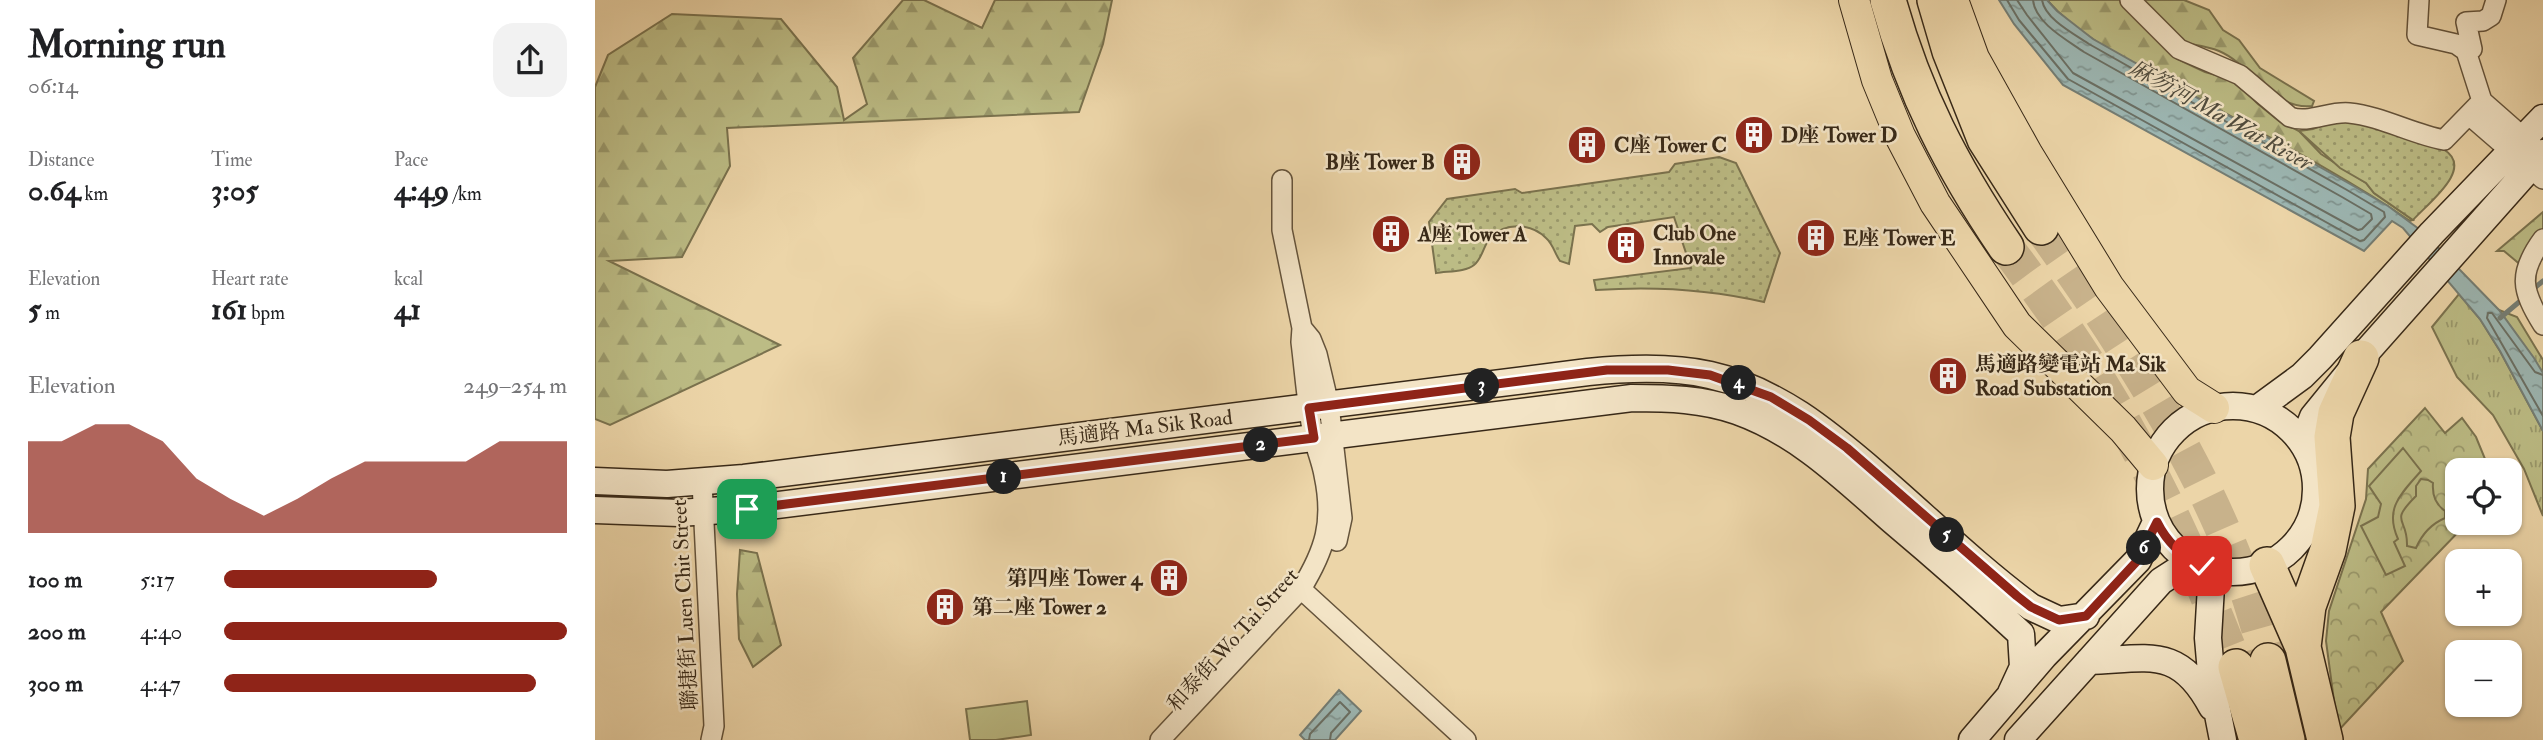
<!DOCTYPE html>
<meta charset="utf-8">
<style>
:root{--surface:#fff;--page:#f2f2f2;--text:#202124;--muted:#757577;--accent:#8f2418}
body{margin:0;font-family:"IM FELL Double Pica","Noto Serif SC",serif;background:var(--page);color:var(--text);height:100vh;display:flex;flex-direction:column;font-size:26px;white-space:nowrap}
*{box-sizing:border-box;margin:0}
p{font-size:23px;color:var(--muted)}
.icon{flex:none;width:38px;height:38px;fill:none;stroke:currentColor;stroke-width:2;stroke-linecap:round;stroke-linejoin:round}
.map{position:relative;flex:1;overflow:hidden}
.drawer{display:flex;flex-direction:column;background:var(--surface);width:595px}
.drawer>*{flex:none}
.tools{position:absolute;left:1850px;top:458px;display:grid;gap:14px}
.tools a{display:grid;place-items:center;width:77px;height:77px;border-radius:14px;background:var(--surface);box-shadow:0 2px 5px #0004;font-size:35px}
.pin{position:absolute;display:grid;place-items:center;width:60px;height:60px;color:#fff;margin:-30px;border-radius:14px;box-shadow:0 4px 10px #0006}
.km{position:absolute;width:35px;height:35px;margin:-18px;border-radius:50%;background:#222;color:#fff;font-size:19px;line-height:35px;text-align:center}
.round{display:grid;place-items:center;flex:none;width:74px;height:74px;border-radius:21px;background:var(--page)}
.headline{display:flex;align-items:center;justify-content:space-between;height:119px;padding:0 28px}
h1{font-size:38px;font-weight:700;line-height:52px}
.metrics{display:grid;grid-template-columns:repeat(3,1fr);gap:10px;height:119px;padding:7px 28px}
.metrics div{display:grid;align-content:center}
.metrics b{font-size:30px;font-weight:700}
.metrics small{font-size:19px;font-weight:400}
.metrics p{font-size:19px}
.chart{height:196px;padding:14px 28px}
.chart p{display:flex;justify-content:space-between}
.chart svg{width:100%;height:126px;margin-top:7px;fill:var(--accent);opacity:.7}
ul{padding:0 28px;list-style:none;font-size:23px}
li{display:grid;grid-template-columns:112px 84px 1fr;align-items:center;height:52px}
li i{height:18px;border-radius:9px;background:var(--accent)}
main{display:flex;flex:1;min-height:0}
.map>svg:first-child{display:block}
.grass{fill:url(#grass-tufts);stroke:#7a724e;stroke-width:2}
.forest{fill:url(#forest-firs);stroke:#7a724e;stroke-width:2}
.park{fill:url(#park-crowns);stroke:#7a724e;stroke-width:2}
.garden{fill:url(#garden-dots);stroke:#7a724e;stroke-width:2}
.pitch{fill:#bcbc85;stroke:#7a724e;stroke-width:2}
.water{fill:url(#water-ripples);stroke:#747d74;stroke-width:2}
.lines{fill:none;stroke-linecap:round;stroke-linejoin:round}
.shore{stroke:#6a6f64;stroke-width:2}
.stream{stroke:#747d74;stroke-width:5}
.highway-tunnel{stroke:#c8b28b;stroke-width:35;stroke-dasharray:35 18;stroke-linecap:butt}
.street-casing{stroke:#64533b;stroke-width:22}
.secondary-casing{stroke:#372817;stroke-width:29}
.primary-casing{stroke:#372817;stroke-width:32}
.highway-casing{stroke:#372817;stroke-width:38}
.street{stroke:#f3e4c6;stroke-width:19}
.secondary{stroke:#f3e4c6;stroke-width:26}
.primary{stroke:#ecd5a8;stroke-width:30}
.highway{stroke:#ecd5a8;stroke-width:35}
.route-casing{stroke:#fff;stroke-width:14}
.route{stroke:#8f2418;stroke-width:9}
.labels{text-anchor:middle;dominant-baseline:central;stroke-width:5;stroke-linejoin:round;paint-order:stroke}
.poi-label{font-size:21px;font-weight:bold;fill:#372817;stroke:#f3e4c6;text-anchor:start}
.street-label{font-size:21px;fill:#372817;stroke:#f3e4c6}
.water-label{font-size:23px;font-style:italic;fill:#504c3e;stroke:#f3e4c6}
</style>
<main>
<section class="drawer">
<div class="headline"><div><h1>Morning run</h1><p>06:14</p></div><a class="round"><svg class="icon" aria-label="share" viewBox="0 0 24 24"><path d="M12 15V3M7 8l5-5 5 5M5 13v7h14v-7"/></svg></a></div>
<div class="metrics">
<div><p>Distance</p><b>0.64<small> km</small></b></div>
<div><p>Time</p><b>3:05</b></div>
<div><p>Pace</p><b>4:49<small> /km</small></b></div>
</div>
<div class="metrics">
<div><p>Elevation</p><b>5<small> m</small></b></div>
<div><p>Heart rate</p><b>161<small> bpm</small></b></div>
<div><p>kcal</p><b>41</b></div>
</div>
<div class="chart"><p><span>Elevation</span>249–254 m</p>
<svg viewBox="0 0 160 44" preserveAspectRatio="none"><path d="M0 44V12L10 12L20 6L30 6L40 12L50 25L60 32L70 38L80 32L90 25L100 19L110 19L120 19L130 19L140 12L150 12L160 12V44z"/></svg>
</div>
<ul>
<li><b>100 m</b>5:17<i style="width:62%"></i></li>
<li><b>200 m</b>4:40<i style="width:100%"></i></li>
<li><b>300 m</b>4:47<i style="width:91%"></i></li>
</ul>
</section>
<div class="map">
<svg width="1948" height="740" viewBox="0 0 1948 740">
<defs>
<pattern id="grass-tufts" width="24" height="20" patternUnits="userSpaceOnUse" patternTransform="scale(1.75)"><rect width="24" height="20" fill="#bcbc85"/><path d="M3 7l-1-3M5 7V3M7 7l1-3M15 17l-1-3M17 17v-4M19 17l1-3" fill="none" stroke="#9a996c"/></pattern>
<pattern id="forest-firs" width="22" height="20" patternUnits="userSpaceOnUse" patternTransform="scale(1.75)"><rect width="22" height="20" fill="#bcbc85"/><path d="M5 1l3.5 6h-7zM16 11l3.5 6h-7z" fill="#9a996c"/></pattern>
<pattern id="park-crowns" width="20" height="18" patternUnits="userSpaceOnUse" patternTransform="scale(1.75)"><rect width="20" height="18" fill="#bcbc85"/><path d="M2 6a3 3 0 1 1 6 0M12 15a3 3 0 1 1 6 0" fill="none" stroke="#9a996c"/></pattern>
<pattern id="garden-dots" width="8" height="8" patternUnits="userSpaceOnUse" patternTransform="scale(1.75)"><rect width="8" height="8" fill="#bcbc85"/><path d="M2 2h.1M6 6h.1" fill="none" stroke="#9a996c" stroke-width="1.8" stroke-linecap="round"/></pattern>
<pattern id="water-ripples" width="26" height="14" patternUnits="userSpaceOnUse" patternTransform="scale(1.75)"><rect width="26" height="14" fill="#9cb6b2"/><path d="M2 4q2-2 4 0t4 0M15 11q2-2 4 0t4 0" fill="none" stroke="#809490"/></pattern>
</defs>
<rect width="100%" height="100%" fill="#ecd5a8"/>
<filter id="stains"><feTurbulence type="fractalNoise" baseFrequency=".00286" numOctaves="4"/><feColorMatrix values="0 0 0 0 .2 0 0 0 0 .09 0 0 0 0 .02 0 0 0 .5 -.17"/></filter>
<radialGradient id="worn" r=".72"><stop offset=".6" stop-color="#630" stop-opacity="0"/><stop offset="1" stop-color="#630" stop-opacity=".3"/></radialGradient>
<path class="grass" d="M1864,294L1885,319L1905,351L1948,431V516L1929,469L1898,415L1862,377L1837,327Z
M1904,310L1922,317L1948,360V373Z"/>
<path class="forest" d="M308,0H329L387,28L400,0H517L508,44L484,112L132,128L135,166L87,257L14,261L185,345L15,425L0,419V87L13,55L77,14L186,19L242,87L249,120L272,104L258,58Z
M1452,0H1589L1614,10L1628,30L1644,40L1665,68L1719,101L1717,106C1679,111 1657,65 1624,51C1612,46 1598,45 1585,42L1582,59L1610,72L1639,80L1663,104L1684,121L1704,131L1726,154L1771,183L1779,193L1818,220L1815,221C1742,171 1662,131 1584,88C1539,63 1487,40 1452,0Z
M1948,212V258L1941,265L1940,288L1933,271L1909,251H1902Z
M145,550L162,553L186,645L158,667L144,639L142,594Z"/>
<path class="park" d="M1830,408L1850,433L1867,418L1881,437L1895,471H1862V523H1872L1786,612L1808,661L1743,731L1731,641L1734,611L1771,499L1773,469Z"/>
<path class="garden" d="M1738,121H1759L1848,149C1881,168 1833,203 1818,220L1779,193L1771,183L1745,168L1704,131L1718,129Z
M1124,157L1141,163L1185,253L1169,302C1113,289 1058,286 1001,290L999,280L1096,268L1079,217L1013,227L1005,232L997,224L980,226L974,264L965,261C960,254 958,244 951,238C936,223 911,222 896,237C888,245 888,258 879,265C871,272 852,271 841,273L834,222L852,199L920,189L927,193L1074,172L1080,164Z"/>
<path class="pitch" d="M1808,448L1826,471C1806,494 1789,508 1803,539L1799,542L1810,566L1791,575L1766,526L1783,517L1786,504L1774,486Z
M1826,479L1833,480L1838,483C1837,495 1840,504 1850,511V518C1836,524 1827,534 1821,548L1812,546C1813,516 1793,524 1821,496V486Z
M432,701L436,735L401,740H375L371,709Z"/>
<path class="water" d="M1404,0H1452L1462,11L1498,39L1755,184L1793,206L1828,232L1904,310L1939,358L1948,373V431L1905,351L1885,319L1808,228L1797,221L1769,251L1468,85L1419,24Z
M744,690L766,711L740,740H710L705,735Z"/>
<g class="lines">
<path class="shore" d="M1412,0L1424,20L1473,79L1765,241L1769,240L1790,217L1789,212L1752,190L1494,44C1479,34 1450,19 1447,0
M1422,0L1432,15L1478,73L1763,230L1767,229L1777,219L1776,214L1747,197L1489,52C1472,40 1440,23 1438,0
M1948,375L1940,372L1897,313H1893L1892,318L1948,416
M714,740L715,734L745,702L755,712L736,733L735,740"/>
<path class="stream" d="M1937,290L1948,281
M1905,318L1930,297"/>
<path class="highway-tunnel" d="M1446,227C1522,334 1597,446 1644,569C1656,599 1664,631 1673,661
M1411,247C1465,318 1515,392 1555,472C1588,535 1615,601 1641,667"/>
<g class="street-casing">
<path id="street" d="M1535,0L1584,49L1645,75L1695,117C1713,124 1734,111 1754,113C1786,116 1817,134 1849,140L1887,101
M1824,0L1822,35L1861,44L1871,51L1887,101L1937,145
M1871,51L1877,49L1871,22L1888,21L1896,16L1901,0
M1874,115L1948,179
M1948,239C1923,273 1926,290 1948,325
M707,328L716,339L722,354L734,405L747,518L742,541
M107,482L119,726L116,740
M706,589L871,740
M565,740L706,589C730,550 739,522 729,475C727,463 722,451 719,439C712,407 710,374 706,342L707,328L687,230V180"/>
</g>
<g class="secondary-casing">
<path id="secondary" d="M1555 489a83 83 0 1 1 166 0a83 83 0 1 1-166 0Z
M1662,409L1707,376L1725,358L1837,233L1948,118
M1708,443L1718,417L1766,358L1948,153
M0,481L72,484L149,478L993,372C1033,368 1076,366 1115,375C1182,390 1232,432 1282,475C1333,519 1382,567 1436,607L1464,620L1491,616
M0,510L84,513L159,508L1037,398C1073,398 1108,399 1142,411C1204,433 1250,479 1298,521C1342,558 1384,595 1426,634L1428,667L1416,693
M1617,569L1613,638L1617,684L1628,740
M1494,661C1554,659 1584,645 1617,707
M1377,740L1449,656L1543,560L1561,522
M1423,740L1566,581L1597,561"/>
</g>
<g class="primary-casing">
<path id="primary" d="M1259,0L1282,80L1305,136L1340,203L1422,325L1528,429L1558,465
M1358,0L1379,58L1432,153L1514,287L1592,391L1619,408"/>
</g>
<g class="highway-casing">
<path id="highway" d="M1293,0C1319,94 1357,167 1411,247
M1340,0L1355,51L1390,139L1446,227
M1672,565L1708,647L1730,740
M1708,647L1713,606L1733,550L1742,506L1737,437L1741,413L1766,358
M1673,661L1692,740
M1641,667L1662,740"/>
</g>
<use href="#street" class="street"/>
<use href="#secondary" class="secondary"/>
<use href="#primary" class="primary"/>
<use href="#highway" class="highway"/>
</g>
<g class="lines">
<g class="route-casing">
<path id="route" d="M152,509L719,438L714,408L1012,370H1073L1115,375L1176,397L1214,420L1252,448L1422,596L1436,607L1464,620L1491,616L1543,560L1562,522C1572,542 1586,556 1607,566"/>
</g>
<use href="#route" class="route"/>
</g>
<defs>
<g id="building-disc" transform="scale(2.0125)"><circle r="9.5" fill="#8f2418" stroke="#f3e4c6"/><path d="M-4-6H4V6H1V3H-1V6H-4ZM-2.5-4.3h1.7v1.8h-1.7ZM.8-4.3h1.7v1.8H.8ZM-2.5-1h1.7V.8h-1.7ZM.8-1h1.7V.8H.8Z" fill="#fff"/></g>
</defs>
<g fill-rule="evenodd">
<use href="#building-disc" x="1159" y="135"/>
<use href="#building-disc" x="992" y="145"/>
<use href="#building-disc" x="867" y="162"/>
<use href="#building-disc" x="796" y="234"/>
<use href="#building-disc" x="1221" y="238"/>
<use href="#building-disc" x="1031" y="245"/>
<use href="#building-disc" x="1353" y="376"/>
<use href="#building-disc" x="574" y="578"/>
<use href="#building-disc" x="350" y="607"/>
</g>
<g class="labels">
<g class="poi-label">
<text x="1186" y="135">D座 Tower D</text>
<text x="1019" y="145">C座 Tower C</text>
<text x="840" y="162" text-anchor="end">B座 Tower B</text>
<text x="1058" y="233">Club One<tspan x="1058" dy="24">Innovale</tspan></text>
<text x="823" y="234">A座 Tower A</text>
<text x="1248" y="238">E座 Tower E</text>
<text x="1380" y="364">馬適路變電站 Ma Sik<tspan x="1380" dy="24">Road Substation</tspan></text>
<text x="547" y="578" text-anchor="end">第四座 Tower 4</text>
<text x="377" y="607">第二座 Tower 2</text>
</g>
<g class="street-label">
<text transform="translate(550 428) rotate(-7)">馬適路 Ma Sik Road</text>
<text transform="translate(90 605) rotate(-93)">聯捷街 Luen Chit Street</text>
<text transform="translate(638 640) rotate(-48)">和泰街 Wo Tai Street</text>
</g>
<g class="water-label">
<text transform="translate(1626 115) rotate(29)">麻笏河 Ma Wat River</text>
</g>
</g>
<rect width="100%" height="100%" filter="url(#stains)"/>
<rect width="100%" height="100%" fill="url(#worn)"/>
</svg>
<div class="tools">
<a><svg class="icon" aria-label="locate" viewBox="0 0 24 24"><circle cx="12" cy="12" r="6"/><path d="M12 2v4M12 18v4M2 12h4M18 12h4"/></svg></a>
<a>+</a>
<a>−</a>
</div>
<div class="pin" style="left:152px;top:509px;background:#1e9e55"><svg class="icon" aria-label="arrive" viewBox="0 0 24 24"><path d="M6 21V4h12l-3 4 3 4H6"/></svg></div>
<div class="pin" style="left:1607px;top:566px;background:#d93025"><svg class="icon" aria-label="check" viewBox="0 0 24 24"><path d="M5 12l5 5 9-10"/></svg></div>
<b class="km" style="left:409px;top:477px">1</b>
<b class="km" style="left:666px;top:445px">2</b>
<b class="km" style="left:887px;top:386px">3</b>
<b class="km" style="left:1144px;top:383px">4</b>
<b class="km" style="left:1352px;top:535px">5</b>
<b class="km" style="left:1549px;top:548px">6</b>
</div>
</main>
